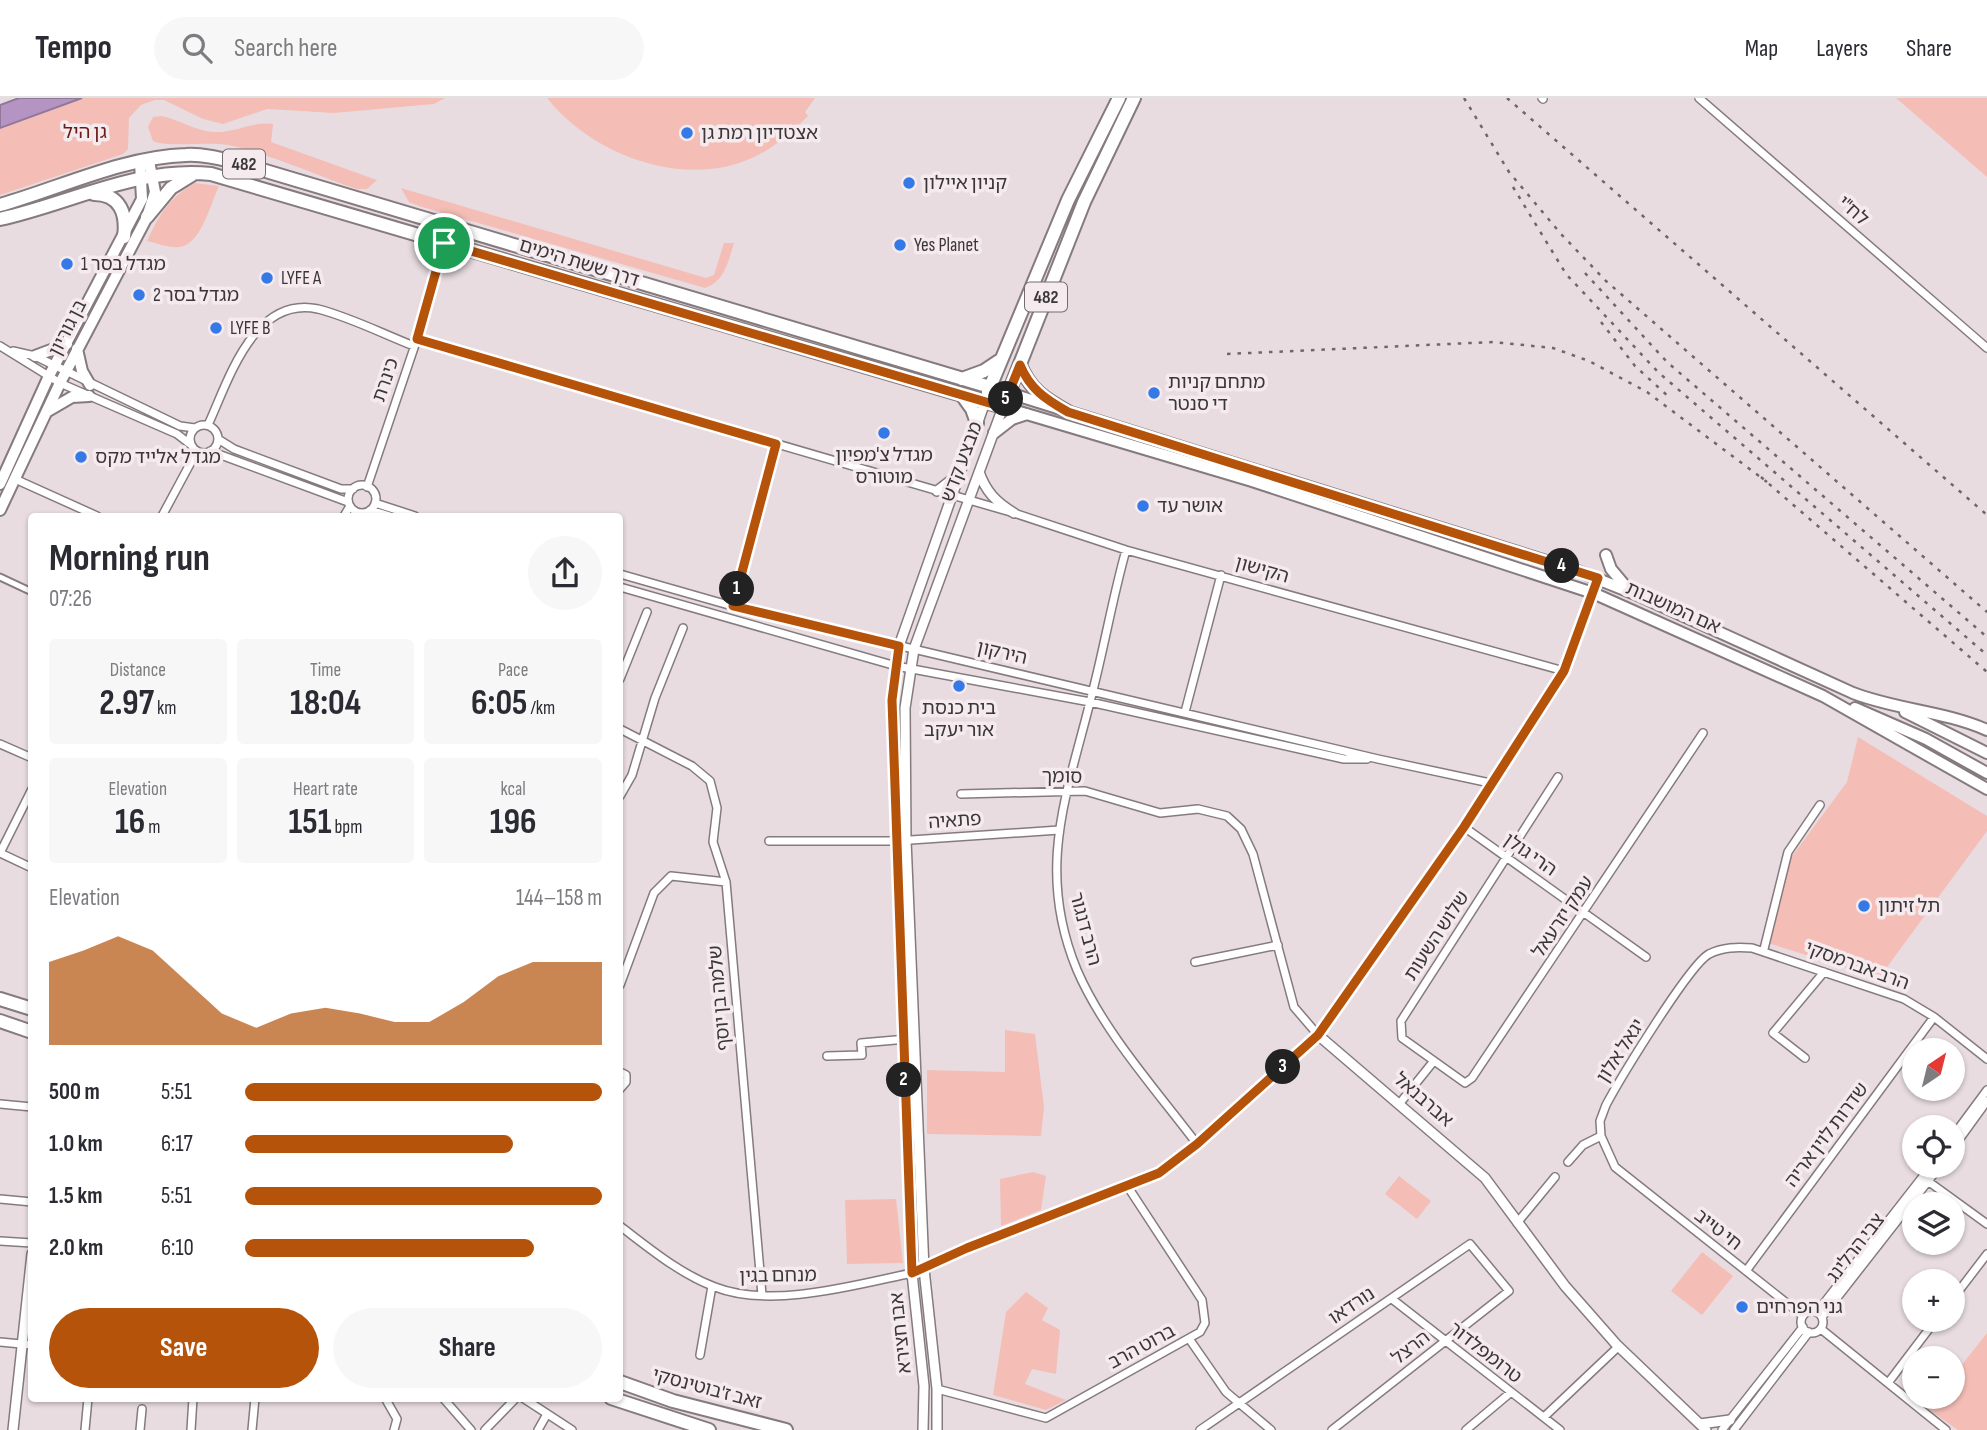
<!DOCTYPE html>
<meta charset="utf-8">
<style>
:root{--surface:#fff;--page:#f7f7f7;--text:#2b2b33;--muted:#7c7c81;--line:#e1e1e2;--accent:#b45309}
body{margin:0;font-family:"Sofia Sans Condensed","Noto Sans Hebrew",sans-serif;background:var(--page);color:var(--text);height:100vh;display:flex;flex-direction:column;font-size:26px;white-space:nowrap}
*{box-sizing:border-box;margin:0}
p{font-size:23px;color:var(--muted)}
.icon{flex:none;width:38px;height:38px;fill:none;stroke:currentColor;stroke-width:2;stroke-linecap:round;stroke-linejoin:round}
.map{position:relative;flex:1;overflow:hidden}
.details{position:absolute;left:28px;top:415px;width:595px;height:889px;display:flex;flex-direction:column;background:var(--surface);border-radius:7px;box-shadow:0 2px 5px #0004}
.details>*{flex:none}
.needle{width:46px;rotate:35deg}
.fabs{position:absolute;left:1902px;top:940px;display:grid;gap:14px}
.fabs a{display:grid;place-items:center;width:63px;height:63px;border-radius:50%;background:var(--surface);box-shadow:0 2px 5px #0004;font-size:35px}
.pin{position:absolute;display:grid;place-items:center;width:60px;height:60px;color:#fff;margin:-30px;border:4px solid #fff;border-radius:50%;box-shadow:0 2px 7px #0007}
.km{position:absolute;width:35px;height:35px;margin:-18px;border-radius:50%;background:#222;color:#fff;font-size:19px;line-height:35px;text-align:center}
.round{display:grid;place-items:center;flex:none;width:74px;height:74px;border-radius:37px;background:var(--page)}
.overview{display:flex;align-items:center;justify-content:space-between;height:119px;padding:0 21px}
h1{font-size:38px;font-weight:700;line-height:52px}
.metrics{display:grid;grid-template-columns:repeat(3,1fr);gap:10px;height:119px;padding:7px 21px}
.metrics div{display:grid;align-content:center;border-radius:7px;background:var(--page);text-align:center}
.metrics b{font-size:35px;font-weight:700}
.metrics small{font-size:19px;font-weight:400}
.metrics p{font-size:19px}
.chart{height:196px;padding:14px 21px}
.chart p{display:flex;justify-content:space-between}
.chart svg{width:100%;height:126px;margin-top:7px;fill:var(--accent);opacity:.7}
.action{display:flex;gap:14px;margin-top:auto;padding:14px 21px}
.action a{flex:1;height:80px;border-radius:42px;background:var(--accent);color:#fff;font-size:28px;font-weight:700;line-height:80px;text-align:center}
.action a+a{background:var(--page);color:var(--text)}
ul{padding:0 21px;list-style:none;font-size:23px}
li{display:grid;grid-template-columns:112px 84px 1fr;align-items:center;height:52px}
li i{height:18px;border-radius:9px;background:var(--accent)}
header{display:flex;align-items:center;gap:42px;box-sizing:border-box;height:98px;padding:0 35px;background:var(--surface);border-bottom:2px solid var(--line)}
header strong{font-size:33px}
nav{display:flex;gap:38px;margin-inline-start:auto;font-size:24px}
.search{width:490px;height:63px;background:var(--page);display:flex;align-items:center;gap:18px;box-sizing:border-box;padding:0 24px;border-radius:38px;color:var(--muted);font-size:26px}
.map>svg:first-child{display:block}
.green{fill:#f4beb6}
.water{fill:#b594c4;stroke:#90789a;stroke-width:2}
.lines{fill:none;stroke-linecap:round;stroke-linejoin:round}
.pedestrian-casing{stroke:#857b7f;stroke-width:9}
.minor-casing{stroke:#857b7f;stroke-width:10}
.tertiary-casing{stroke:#857b7f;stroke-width:12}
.secondary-casing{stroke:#857b7f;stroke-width:14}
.primary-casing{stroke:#857b7f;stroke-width:16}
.pedestrian{stroke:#fff;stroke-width:5}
.minor{stroke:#fff;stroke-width:7}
.tertiary{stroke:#fff;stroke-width:9}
.secondary{stroke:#fff;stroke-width:10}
.primary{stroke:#fff;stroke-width:12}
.rail{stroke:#6d676a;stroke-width:2.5;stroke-dasharray:3.5 7;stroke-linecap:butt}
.route-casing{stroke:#fff;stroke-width:14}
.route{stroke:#b45309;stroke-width:9}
.poi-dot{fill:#3479e6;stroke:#f5eaee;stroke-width:2.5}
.labels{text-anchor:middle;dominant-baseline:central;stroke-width:7;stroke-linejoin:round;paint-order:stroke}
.shield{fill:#f5eaee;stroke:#736d6f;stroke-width:2}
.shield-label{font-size:18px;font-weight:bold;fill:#3b3739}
.park-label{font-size:19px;fill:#661b14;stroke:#f5eaee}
.poi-label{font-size:19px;fill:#3b3739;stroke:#f5eaee;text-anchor:start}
.street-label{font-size:19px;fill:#3b3739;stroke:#f5eaee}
</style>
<header>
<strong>Tempo</strong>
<div class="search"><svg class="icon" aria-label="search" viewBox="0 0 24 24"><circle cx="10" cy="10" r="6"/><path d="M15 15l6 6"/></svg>Search here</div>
<nav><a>Map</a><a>Layers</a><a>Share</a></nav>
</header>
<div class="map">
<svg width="1987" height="1332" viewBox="0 0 1987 1332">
<rect width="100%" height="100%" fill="#e8dce1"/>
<path class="green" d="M82,0H445L434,6L334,15L267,11L223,26L203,21L164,2H155L141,7L129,20L128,51L123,56L0,97V30Z
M547,0H815L805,14L808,18C791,35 774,50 752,60C683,91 592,57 547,0Z
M1896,0H1987V79Z
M161,18C179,21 194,33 214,34C235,35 252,23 273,26L271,44L377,82L367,91H357C315,77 271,56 228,47C206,43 170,50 153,43L148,29L153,19Z
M195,85L219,88C211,105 203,138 186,147C175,153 157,145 147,143C159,118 169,99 195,85Z
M401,90L706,180L714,177L724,145H734C728,164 725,183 705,190L419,108L409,104Z
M1858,639L1987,718V733L1879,880L1768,845L1787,765L1847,684Z
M1005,932L1035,936L1044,1009L1041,1038L927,1036V972L1005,974Z
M1033,1074L1046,1078L1041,1112L1001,1128L1000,1081Z
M1399,1078L1431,1103L1417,1121L1385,1096Z
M896,1101L903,1165L847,1166L845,1102Z
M1702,1154L1733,1178L1702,1217L1671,1193Z
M1026,1194L1048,1210L1042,1222L1060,1232L1056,1276L1032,1271L1025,1286L1066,1302L1046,1312L993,1297L1006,1214Z
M1987,1235V1332H1958L1928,1311L1937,1299L1953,1298V1278Z"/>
<path class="water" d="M19,0H82L0,30V7Z"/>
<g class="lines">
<g class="pedestrian-casing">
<path id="pedestrian" d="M0,479L32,494"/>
</g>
<g class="minor-casing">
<path id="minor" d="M1542,0L1543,1
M1699,0L1987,250
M417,241L1014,415L1126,452L1564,573
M0,248L60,285L177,336L190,346
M13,253L35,258L180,328L195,330
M190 341a14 14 0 1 1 28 0a14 14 0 1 1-28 0Z
M208,327C228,284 253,197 318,211C350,219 383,236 414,248
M218,341L234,351L341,391H353
M210,353L348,404
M15,381L97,418
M348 401a14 14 0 1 1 28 0a14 14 0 1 1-28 0Z
M367,389L417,241L444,145
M375,405L415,418
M370,412L390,418
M162,418L197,353
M344,418L350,408
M1126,452C1113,498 1105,545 1093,592C1069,692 1034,768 1077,872C1103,933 1157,993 1197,1046
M620,476L732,508L1378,661L1490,685
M620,489L896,568L1090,604L1344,661H1367
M732,508L776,346
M620,581L647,514
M1185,614L1221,477
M620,631L692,668L710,683L717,710L713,744L726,784L762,1197
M0,646L32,660
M1558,679L1401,923L1402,940L1465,985L1472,980L1703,635
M961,696L1085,693L1160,715L1198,711L1227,718L1241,731L1253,756L1294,909L1318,937L1464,729L1564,573L1598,480
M620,698L632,677L655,600L683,530
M1464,729L1646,859
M769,743H896L1059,732
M0,755L32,691
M0,755L32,770
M1764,851L1788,754L1820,707
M1195,864L1278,847
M620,887L654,795L671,778L726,784
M827,958L862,957L861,945L907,941
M1805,960L1773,935L1824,874
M620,974L626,977V984L620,991
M1400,1005L1433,964
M0,1006L32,1009
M1953,1038L1987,992
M1953,1050L1987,1003
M1568,1064L1583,1047L1601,1038
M1925,1081L1987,1126
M0,1101L32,1104
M1517,1125L1555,1079
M620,1128C649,1150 680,1176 715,1189C771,1211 855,1187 912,1175
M0,1143L32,1145
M1746,1173L1934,919
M1958,1194L1987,1156
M1392,1201L1560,1332
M1801 1224a11 11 0 1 1 22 0a11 11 0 1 1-22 0Z
M1817,1214L1931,1068
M1803,1218L1615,1069L1601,1038L1600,1023L1606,1007C1620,981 1689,867 1709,856C1723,849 1737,849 1752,850L1904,901L1934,919L1987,961
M1822,1219L1940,1068
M1821,1231L1946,1332
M1190,1242L1226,1294L1271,1332
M0,1244L32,1247
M700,1257L712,1188
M1888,1285L1932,1227
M937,1291L1046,1320L1200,1234L1205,1225L1202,1202L1126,1086
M385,1300L397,1321L394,1332
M443,1300L471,1332
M523,1300L572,1332
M1544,1319L1618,1249
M85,1332L88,1300
M140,1332L142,1311
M191,1332L193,1300
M252,1332L255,1300
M485,1332L516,1300
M538,1332L547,1316
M1200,1332L1470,1146L1509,1193L1332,1332
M1466,1332L1510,1295
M1722,1332L1803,1229
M1734,1332L1809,1234"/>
</g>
<g class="tertiary-casing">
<path id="tertiary" d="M979,374C986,394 996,404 1014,415
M937,393L959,376
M921,1172L967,1150L1159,1075L1197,1046L1318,937L1485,1080L1565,1188L1616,1246L1706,1332
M1700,1326L1730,1322
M13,1332L32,1156
M923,1332L924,1288L912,1175L892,602L899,548L985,304
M937,1332V1291L924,1171L906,742L905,610L914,551L1003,309"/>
</g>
<g class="secondary-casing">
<path id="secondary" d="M77,251L82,273L90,287
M35,258L67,246
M990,289L1575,472L1635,496L1853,595C1897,612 1944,613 1987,632
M1003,309L1252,383L1593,495L1823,598L1987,691
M48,313L72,299L89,298
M994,335L1012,321L1027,316
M0,386L49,278L142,101L140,64
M0,412L60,285L147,119L155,94L149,63
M1606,457L1611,471L1627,490
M1855,610L1926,641L1987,675
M1905,614L1987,655"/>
</g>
<g class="primary-casing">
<path id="primary" d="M94,96C121,96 127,117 124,139
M0,107C60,90 123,59 186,57C204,56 222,61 239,65L990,289
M147,119L171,90L192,77
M0,121C69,106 139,68 211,76L1003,309L1084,104L1134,0
M1020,267C1030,292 1045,301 1068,314
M962,281L984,273L999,263
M988,294L1068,102L1119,0
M962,297L972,311L977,325
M0,901L32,911
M0,923L32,934
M620,1284L673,1303L786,1332
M611,1300L709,1332"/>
</g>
<use href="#pedestrian" class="pedestrian"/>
<use href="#minor" class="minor"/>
<use href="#tertiary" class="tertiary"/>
<use href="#secondary" class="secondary"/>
<use href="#primary" class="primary"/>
<path class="rail" d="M1464,0L1509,74L1561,136L1606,183L1987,514
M1507,0L1987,417
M1513,89L1566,176L1658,274L1987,557
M1585,175L1667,264L1987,539
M1601,224L1635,268L1669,299
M1227,256L1493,244L1553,250L1589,263L1647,294L1767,384
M1761,379L1987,574"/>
</g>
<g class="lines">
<g class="route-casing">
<path id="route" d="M444,145L1003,309L1020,267C1030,291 1045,301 1068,314L1598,480L1564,573L1464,729L1318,937L1197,1046L1159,1075L967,1150L912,1175L892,602L899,548L733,508L776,346L417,241Z"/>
</g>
<use href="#route" class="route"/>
</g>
<g class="poi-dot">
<circle cx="687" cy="35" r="7"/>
<circle cx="909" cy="85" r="7"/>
<circle cx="900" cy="147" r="7"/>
<circle cx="67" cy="166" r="7"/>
<circle cx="267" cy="180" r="7"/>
<circle cx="139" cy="197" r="7"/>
<circle cx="216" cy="230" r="7"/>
<circle cx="1154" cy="295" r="7"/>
<circle cx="884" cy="335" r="7"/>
<circle cx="81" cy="359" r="7"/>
<circle cx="1143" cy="408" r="7"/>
<circle cx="959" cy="588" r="7"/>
<circle cx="1864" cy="808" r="7"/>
<circle cx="1742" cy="1209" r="7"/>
</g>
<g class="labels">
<g class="shield">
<rect x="223" y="51.5" width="42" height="29" rx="5"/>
<rect x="1025" y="184.5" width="42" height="29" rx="5"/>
</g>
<g class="shield-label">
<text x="244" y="66">482</text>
<text x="1046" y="199">482</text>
</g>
<g class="park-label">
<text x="85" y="34">גן היל</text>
</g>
<g class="poi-label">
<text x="701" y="35">אצטדיון רמת גן</text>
<text x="923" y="85">קניון איילון</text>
<text x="914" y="147">Yes Planet</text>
<text x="81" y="166">מגדל בסר 1</text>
<text x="281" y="180">LYFE A</text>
<text x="153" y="197">מגדל בסר 2</text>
<text x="230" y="230">LYFE B</text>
<text x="1168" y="284">מתחם קניות<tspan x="1168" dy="22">די סנטר</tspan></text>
<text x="884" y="357" text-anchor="middle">מגדל צ'מפיון<tspan x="884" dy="22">מוטורס</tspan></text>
<text x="95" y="359">מגדל אלייד מקס</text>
<text x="1157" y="408">אושר עד</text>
<text x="959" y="610" text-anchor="middle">בית כנסת<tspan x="959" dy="22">אור יעקב</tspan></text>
<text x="1878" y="808">תל זיתון</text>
<text x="1756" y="1209">גני הפרחים</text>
</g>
<g class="street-label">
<text transform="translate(1853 113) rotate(41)">לח"י</text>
<text transform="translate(579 165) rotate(17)">דרך ששת הימים</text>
<text transform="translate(68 230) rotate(-63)">בן גוריון</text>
<text transform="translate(386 282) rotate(-71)">כינרת</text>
<text transform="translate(962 364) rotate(-69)">מבצע קדש</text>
<text transform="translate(1262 472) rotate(16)">הקישון</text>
<text transform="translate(1673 510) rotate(24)">אם המושבות</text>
<text transform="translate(1002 555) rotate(13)">הירקון</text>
<text transform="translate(1062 679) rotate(1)">סומך</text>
<text transform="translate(955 723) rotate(-4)">פתאיה</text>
<text transform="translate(1530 757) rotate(35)">הרי גולן</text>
<text transform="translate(1563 819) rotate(-56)">עמק יזרעאל</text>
<text transform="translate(1085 831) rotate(75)">הרב דנגור</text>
<text transform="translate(1437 838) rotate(-57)">שלוש השעות</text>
<text transform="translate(1857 868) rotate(20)">הרב אברמסקי</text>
<text transform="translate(720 900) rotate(-95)">שלמה בן יוסף</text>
<text transform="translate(1621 953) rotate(-57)">יגאל אלון</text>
<text transform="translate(1423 1002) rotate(41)">אברבנאל</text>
<text transform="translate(1827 1037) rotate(-53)">שדרות לוין אריה</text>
<text transform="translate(1718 1132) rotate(38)">חי טייב</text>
<text transform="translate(1856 1150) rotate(-52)">צבי הרלינג</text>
<text transform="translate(778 1178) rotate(-1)">מנחם בגין</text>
<text transform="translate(1352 1208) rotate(-34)">נורדאו</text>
<text transform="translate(901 1235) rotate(-96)">אבו חצירא</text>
<text transform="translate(1142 1249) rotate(-28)">ברוט הרב</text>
<text transform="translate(1411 1250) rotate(-38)">הרצל</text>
<text transform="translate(1485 1255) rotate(38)">טרומפלדור</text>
<text transform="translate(707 1291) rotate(15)">זאב ז'בוטינסקי</text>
</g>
</g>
</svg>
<div class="fabs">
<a><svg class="needle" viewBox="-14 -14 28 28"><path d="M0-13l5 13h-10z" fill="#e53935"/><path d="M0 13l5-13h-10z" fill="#7c7c81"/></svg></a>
<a><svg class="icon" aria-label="locate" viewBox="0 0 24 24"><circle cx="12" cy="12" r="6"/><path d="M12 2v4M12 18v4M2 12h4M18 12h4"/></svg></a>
<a><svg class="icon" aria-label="layers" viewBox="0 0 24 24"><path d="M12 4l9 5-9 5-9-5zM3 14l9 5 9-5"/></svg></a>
<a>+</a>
<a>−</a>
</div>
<div class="pin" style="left:444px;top:145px;background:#1e9e55"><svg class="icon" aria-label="arrive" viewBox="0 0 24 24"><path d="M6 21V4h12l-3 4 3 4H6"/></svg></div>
<b class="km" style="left:737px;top:491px">1</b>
<b class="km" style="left:904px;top:982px">2</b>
<b class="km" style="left:1283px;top:969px">3</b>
<b class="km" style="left:1562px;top:468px">4</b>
<b class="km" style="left:1006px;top:301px">5</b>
<section class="details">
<div class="overview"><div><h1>Morning run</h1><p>07:26</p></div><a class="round"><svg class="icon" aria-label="share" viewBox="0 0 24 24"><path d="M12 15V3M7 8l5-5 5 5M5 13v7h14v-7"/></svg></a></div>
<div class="metrics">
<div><p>Distance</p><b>2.97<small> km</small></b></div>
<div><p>Time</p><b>18:04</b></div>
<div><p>Pace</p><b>6:05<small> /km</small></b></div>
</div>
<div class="metrics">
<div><p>Elevation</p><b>16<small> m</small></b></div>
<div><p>Heart rate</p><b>151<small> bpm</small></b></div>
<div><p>kcal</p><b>196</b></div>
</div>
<div class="chart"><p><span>Elevation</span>144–158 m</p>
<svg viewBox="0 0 160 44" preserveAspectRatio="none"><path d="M0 44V15L10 11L20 6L30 11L40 22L50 33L60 38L70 33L80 31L90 33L100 36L110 36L120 29L130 20L140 15L150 15L160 15V44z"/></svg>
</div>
<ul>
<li><b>500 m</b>5:51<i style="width:100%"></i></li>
<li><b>1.0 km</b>6:17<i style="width:75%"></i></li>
<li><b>1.5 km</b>5:51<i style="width:100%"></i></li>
<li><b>2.0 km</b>6:10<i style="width:81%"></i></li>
</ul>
<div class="action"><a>Save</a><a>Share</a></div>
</section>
</div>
